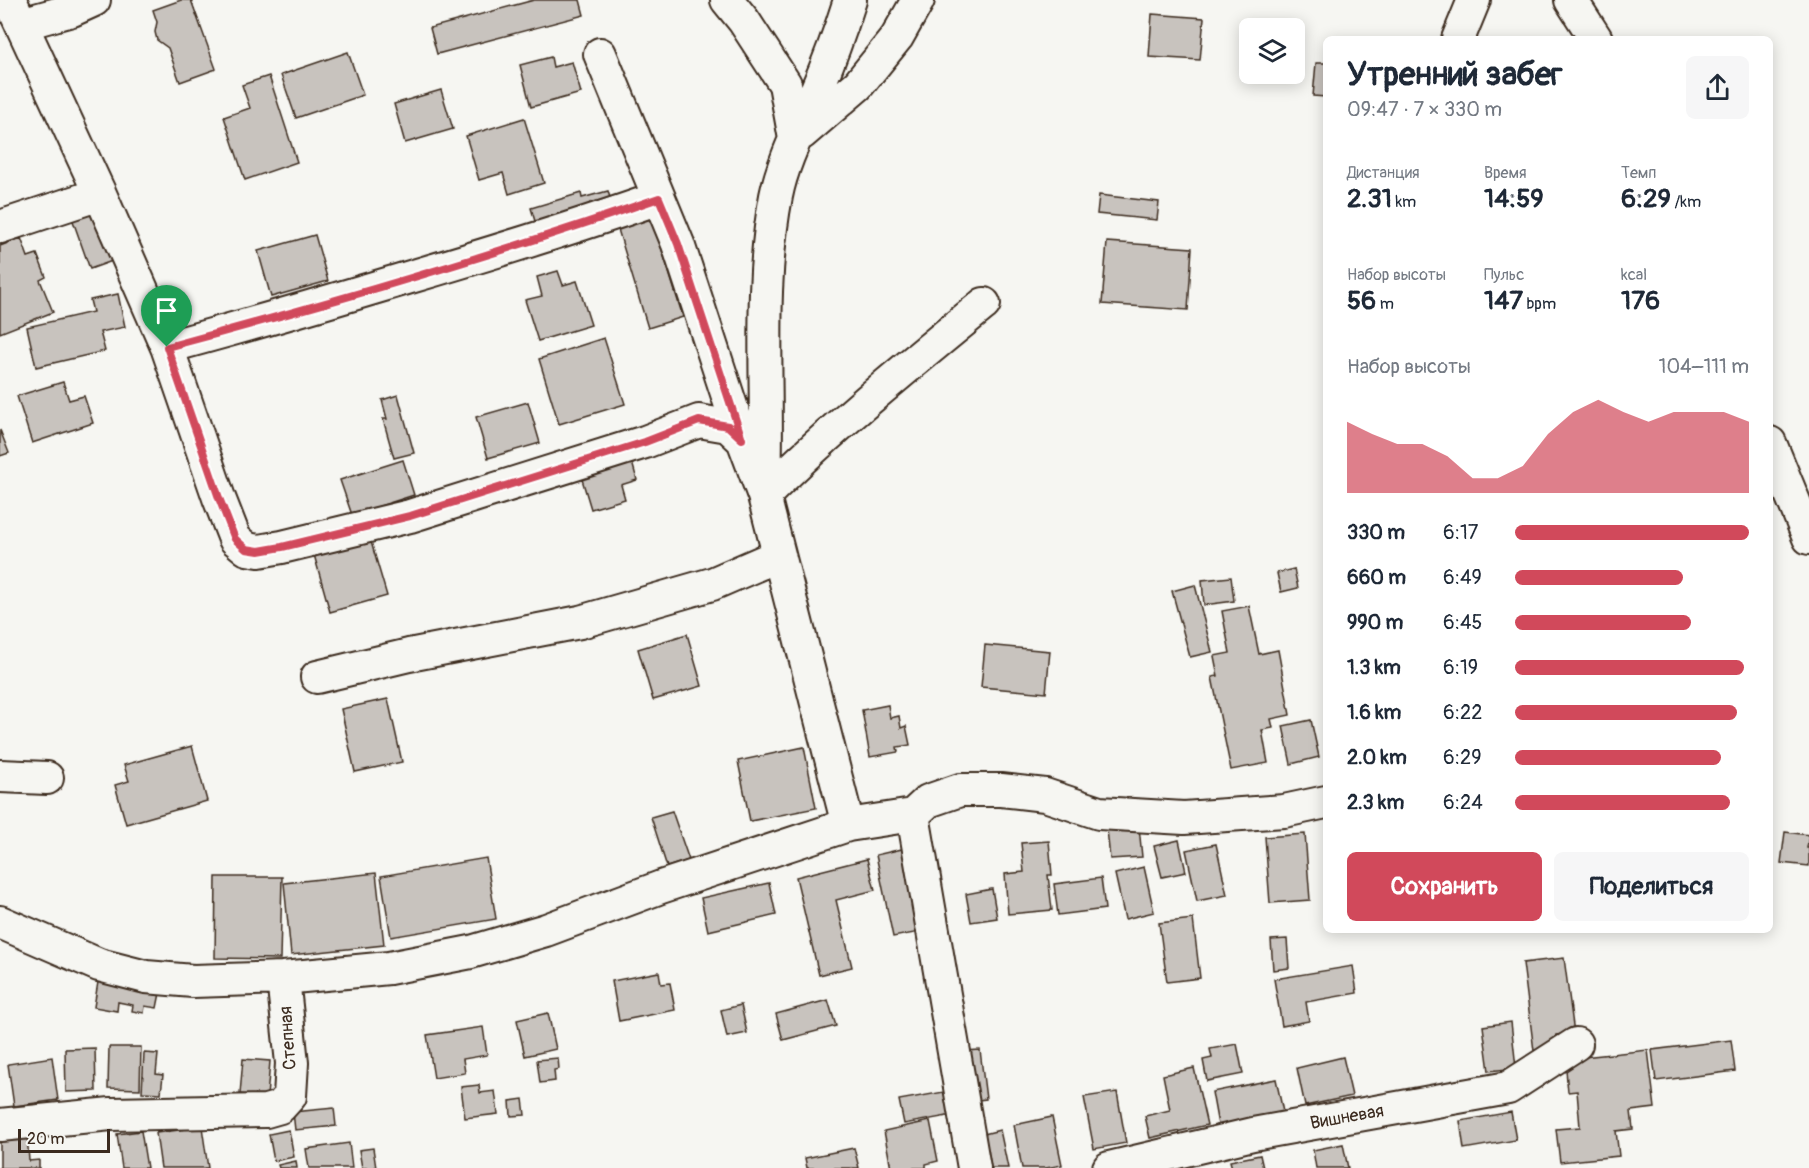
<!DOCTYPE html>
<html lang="ru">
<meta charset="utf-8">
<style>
:root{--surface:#fff;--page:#f6f6f7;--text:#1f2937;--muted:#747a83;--accent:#d1495b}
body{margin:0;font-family:Pangolin,sans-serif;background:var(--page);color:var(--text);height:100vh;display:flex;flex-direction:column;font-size:22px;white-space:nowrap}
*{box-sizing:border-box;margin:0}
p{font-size:20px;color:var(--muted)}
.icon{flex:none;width:33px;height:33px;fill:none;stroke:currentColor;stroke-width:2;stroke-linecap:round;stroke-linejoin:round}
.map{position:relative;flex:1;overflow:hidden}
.panel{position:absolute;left:1323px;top:36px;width:450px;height:897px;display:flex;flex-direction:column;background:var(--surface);border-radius:9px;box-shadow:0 3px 15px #0003}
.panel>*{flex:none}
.fabs{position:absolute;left:1239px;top:18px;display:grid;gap:12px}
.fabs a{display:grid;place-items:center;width:66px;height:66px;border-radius:9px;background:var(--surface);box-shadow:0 3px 15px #0003;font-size:30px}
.scale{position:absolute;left:18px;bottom:15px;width:92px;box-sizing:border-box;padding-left:6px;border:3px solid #3b2a1e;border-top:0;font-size:16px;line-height:21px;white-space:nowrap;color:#3b2a1e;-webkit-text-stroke:4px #f6f6f2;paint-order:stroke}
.pin{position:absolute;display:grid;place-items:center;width:51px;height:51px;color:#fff;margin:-62px -26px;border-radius:50% 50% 50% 0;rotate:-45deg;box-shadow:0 0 6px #0007}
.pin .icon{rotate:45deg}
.round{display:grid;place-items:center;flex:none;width:63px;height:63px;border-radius:9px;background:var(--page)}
.headline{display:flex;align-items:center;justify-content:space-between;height:102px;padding:0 24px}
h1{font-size:33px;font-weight:700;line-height:45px}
.figures{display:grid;grid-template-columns:repeat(3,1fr);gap:9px;height:102px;padding:6px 24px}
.figures div{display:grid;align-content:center}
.figures b{font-size:26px;font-weight:700}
.figures small{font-size:16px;font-weight:400}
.figures p{font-size:16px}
.chart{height:168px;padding:12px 24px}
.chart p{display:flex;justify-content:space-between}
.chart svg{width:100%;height:108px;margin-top:6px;fill:var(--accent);opacity:.7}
.button{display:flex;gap:12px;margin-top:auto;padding:12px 24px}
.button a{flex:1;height:69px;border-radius:9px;background:var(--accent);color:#fff;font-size:24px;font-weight:700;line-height:69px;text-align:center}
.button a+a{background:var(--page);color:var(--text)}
ul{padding:0 24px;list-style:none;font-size:20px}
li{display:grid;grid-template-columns:96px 72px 1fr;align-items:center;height:45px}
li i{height:15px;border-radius:8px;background:var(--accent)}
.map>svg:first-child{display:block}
.building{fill:#c8c3be;stroke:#3b2a1e;stroke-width:1.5}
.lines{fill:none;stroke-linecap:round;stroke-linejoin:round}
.street-casing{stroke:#3b2a1e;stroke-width:36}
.street{stroke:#f6f6f2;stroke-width:32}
.route-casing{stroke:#fff;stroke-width:12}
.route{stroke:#d1495b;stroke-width:8}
.labels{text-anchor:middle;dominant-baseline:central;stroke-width:4.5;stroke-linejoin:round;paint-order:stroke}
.street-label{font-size:18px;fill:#3b2a1e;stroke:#f6f6f2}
</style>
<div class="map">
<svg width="1809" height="1168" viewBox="0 0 1809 1168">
<rect width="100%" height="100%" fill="#f6f6f2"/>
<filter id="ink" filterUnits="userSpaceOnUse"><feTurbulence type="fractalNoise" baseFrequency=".0167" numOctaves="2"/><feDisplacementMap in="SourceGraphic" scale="12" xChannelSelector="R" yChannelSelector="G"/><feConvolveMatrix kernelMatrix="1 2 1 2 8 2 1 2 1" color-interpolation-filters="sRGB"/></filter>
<g filter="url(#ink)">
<path class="building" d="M181,0H191L216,69L180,82L168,48L157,40L155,32L157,22L153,10Z
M534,0H580L584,15L437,54L430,28Z
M1152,14L1204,18L1200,60L1149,57Z
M348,52L363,95L296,118L281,75Z
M551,57L553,67L572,62L581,93L531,107L520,65Z
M1316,63H1326V97L1313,96Z
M269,76L297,162L245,180L224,117L250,108L242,85Z
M441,90L453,129L405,143L394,104Z
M524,118L544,183L509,194L503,173L479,180L466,136Z
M608,191L613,208L538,231L531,208L581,193L582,198Z
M1099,195L1159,202L1157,220L1097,214Z
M97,210L115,260L90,269L72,218Z
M651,215L683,317L648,328L617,226Z
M315,235L328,281L271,297L258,251Z
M21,238L28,257L37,254L46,277L40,280L53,312L0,333V246Z
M1107,242L1192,248L1188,310L1102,304Z
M558,271L563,285L577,281L591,325L538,341L525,300L542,296L537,277Z
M118,294L125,327L100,332L105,351L36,367L27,327L93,312L90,300Z
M604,338L625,404L559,424L539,359Z
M63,382L69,400L84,396L93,423L32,443L17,396Z
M398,395L414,453L394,458L383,419H387L382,400Z
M528,402L540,443L488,458L476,417Z
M0,430L9,453L0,456Z
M403,460L414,495L352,515L340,480Z
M632,462L637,480L621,485L625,499L591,509L581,476Z
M369,535L387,596L330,612L313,551Z
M1294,569L1298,588L1281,592L1277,573Z
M1231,577L1234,601L1204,605L1202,580Z
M1195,585L1212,652L1190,657L1172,591Z
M1249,606L1259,654L1278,650L1290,715L1271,719L1273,728L1262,730L1268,763L1231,770L1212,677L1218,676L1214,656L1230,653L1222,611Z
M687,634L702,686L653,700L638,649Z
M985,645L1050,651L1046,693L981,687Z
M388,699L402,762L355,772L341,709Z
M888,705L890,718L899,716L901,728L906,726L910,745L897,747L898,752L870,757L862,710Z
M1311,720L1319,757L1291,764L1283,726Z
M192,746L207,801L126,824L115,785L129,781L124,765Z
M804,747L816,808L750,821L738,761Z
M672,811L689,860L667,867L651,817Z
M1139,827L1142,857L1110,859L1107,829Z
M1785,832L1809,835L1807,848H1809V866L1781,863Z
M1305,834L1310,900L1270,903L1265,837Z
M1179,840L1186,872L1162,877L1154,846Z
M1049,841L1052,875H1048L1052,910L1008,914L1005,874L1024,872L1021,843Z
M1216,844L1227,895L1197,901L1186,850Z
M902,849L920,932L893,937L876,855Z
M486,858L496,919L391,937L381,876Z
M867,859L875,890L836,900L852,967L819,975L796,877Z
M1144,867L1154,912L1125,919L1115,874Z
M376,873L384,945L291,955L284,883Z
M216,877H282L280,959L215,958Z
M1101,878L1105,909L1058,915L1054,884Z
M769,883L776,915L708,931L701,898Z
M992,889L997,918L971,922L966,894Z
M1193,919L1200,978L1167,982L1159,923Z
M1287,939L1289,968L1273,970L1271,940Z
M1564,958L1574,1033L1556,1035L1558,1048L1534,1051L1523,963Z
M1353,966L1357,993L1306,1002L1309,1021L1282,1026L1274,979Z
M659,972L661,984L670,983L675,1010L619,1021L612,981Z
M98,982L160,993L157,1008L145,1006L144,1013L132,1011L133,1005L118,1002L117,1011L94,1007Z
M828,1000L836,1026L783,1040L776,1014Z
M741,1005L747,1033L727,1037L721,1010Z
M548,1013L556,1049L525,1056L517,1020Z
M1511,1022L1516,1068L1489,1071L1483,1026Z
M483,1027L487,1055L463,1059L465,1073L434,1078L427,1035Z
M1731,1040L1735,1071L1656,1081L1652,1050Z
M1237,1044L1243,1074L1207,1081L1203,1060L1212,1058L1210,1049Z
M109,1047H141L140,1089L108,1088Z
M95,1048L96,1091L66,1092L65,1049Z
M980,1050L986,1099L969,1101L963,1051Z
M1648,1050L1655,1108L1631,1111L1633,1129L1616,1131L1619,1156L1560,1162L1556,1129L1580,1127L1577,1091L1568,1092L1565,1059Z
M144,1053L158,1054L156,1074L163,1075L161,1093L142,1092Z
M52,1057L58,1100L14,1106L8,1064Z
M1343,1057L1352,1096L1305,1106L1297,1068Z
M558,1058L559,1069L554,1070L555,1081L540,1083L537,1060Z
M243,1059L270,1061L267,1097L240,1094Z
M1194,1068L1207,1125L1150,1138L1145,1116L1170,1110L1163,1075Z
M1276,1079L1283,1112L1218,1125L1212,1092Z
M479,1085L480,1093L495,1091L498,1114L465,1118L461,1087Z
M949,1091L953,1115L904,1124L899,1100Z
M1117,1092L1126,1143L1094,1149L1084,1097Z
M523,1099L525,1115L511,1116L510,1101Z
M334,1108L336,1126L295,1130L293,1112Z
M1511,1112L1516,1140L1464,1149L1460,1121Z
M1052,1117L1062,1165L1046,1168H1022L1014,1125Z
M930,1121L938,1161L926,1164V1168H891L884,1131Z
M202,1127L208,1168H161L156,1133Z
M289,1130L294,1157L274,1161L269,1134Z
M1000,1130L1008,1168H983L976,1136Z
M141,1131L147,1168H122L117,1134Z
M27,1134L29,1161L39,1160V1168H0V1137Z
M349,1143L352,1168H309L306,1149Z
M1343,1144L1348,1168H1316L1313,1150Z
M373,1148L376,1168H362L359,1150Z
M854,1148L859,1168H807L805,1158Z
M1260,1155L1263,1168H1232L1230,1161Z
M296,1161L297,1168H279L278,1165Z"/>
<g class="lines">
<g class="street-casing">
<path id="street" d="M10,0L100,194L167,347L219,498L235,539L247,549L259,551L282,547L410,516L645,442L699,421L728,426L742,439
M727,0L744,21L785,84L795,139
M1571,0L1596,39
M21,24L72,10L94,0
M1458,39L1474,0
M600,54L678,244L736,421L764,496L848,825
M802,133L858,85L897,37L918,0
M0,227L100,194
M167,347C247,326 327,302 407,278C492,253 576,227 659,198
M1770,443L1809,538
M765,483C769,389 758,289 776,196C783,161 801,127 815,94C828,64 840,32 850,0
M764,496C833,427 908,366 984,304
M317,677L409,655L580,622L712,584L779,555
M0,776L47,778
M913,815L974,1168
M0,922L99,965L146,977L193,981L283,978L389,968L471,952L546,930L661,887L848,825L913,815L928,801L960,790H1001L1045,795L1099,813L1184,818L1284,811L1326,802
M0,1125L111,1114L266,1111L280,1107L290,1096L292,1063L283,978
M1109,1168L1253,1134L1508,1088L1576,1044"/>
</g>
<use href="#street" class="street"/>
</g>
</g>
<g class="lines" filter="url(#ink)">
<g class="route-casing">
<path id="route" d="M659,198L678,244L742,439L728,426L699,421L645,442L410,516L282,547L259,551L246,549L235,539L219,498L167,347C331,303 499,254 659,198Z"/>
</g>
<use href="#route" class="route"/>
</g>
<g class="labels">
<g class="street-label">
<text transform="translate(288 1038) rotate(-94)">Степная</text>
<text transform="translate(1347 1117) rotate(-10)">Вишневая</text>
</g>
</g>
</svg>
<div class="fabs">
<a><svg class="icon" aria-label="layers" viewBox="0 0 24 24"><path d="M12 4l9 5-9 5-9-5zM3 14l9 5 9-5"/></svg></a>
</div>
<div class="scale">20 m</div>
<div class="pin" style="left:167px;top:347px;background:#1e9e55"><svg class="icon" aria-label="arrive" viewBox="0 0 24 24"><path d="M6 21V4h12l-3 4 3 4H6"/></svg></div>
<section class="panel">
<div class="headline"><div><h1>Утренний забег</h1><p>09:47 · 7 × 330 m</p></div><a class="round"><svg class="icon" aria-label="share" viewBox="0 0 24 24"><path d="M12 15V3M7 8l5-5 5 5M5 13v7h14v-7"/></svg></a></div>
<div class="figures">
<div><p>Дистанция</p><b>2.31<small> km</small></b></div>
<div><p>Время</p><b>14:59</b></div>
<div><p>Темп</p><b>6:29<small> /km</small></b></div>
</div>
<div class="figures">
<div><p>Набор высоты</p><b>56<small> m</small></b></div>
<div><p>Пульс</p><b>147<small> bpm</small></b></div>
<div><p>kcal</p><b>176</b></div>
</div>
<div class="chart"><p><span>Набор высоты</span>104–111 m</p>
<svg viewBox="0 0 160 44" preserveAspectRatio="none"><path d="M0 44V15L10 20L20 24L30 24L40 29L50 38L60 38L70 33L80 20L90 11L100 6L110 11L120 15L130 11L140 11L150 11L160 15V44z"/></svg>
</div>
<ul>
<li><b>330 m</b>6:17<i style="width:100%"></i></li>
<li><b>660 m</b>6:49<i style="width:72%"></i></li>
<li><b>990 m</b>6:45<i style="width:75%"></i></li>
<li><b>1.3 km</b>6:19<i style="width:98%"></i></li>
<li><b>1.6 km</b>6:22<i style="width:95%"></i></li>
<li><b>2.0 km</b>6:29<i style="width:88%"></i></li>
<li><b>2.3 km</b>6:24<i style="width:92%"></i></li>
</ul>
<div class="button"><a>Сохранить</a><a>Поделиться</a></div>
</section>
</div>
